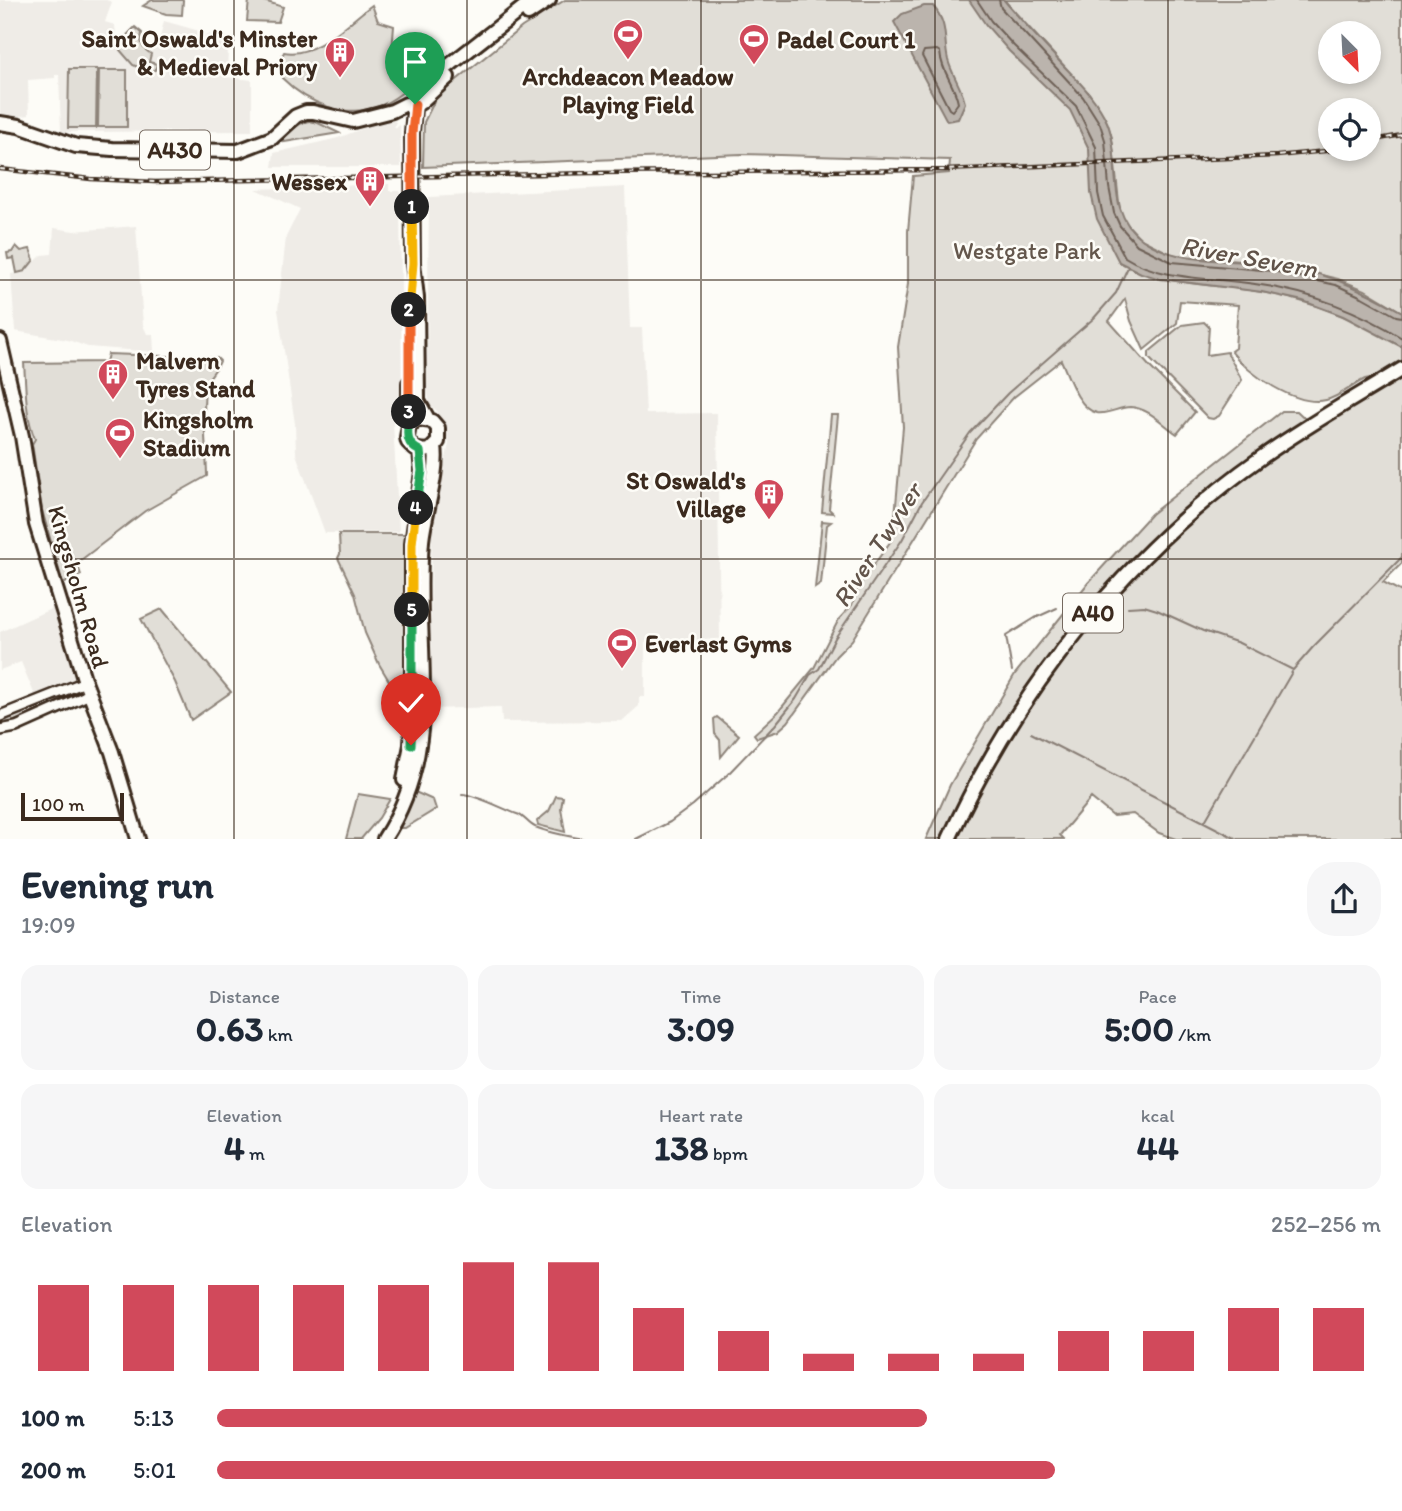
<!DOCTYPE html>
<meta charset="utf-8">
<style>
:root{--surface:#fff;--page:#f6f6f7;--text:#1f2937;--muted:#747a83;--accent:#d1495b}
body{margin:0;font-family:Itim,sans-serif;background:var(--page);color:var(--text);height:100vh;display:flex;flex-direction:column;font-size:26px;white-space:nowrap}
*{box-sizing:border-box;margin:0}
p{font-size:23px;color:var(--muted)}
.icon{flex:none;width:38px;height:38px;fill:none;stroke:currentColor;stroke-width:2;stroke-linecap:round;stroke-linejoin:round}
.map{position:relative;height:839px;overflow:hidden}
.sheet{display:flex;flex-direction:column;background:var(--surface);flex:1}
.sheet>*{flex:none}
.needle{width:46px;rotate:156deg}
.tools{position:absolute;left:1318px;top:21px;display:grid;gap:14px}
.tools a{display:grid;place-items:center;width:63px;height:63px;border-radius:50%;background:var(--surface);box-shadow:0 4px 10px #0003;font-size:35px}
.scale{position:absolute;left:21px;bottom:18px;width:103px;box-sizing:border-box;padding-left:7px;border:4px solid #3b2a1e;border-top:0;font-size:19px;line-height:24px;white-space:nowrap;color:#3b2a1e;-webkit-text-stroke:5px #fdfcf7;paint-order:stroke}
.pin{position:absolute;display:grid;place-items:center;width:60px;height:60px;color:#fff;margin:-72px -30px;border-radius:50% 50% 50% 0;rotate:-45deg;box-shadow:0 0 7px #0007}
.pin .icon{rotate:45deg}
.km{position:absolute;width:35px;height:35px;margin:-18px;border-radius:50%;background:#222;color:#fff;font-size:19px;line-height:35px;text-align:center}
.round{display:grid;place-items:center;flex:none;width:74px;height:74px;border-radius:28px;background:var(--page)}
.head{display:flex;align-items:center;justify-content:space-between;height:119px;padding:0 21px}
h1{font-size:38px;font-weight:800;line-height:52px}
.figures{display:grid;grid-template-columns:repeat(3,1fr);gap:10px;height:119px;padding:7px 21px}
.figures div{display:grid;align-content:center;border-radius:18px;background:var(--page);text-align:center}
.figures b{font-size:35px;font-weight:800}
.figures small{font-size:19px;font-weight:400}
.figures p{font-size:19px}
.chart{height:196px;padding:14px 21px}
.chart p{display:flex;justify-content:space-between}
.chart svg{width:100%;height:126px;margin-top:7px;stroke:var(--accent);stroke-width:6}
ul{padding:0 21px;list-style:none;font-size:23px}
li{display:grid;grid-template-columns:112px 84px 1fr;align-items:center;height:52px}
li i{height:18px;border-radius:9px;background:var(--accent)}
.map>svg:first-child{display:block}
.built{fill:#efece7}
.green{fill:#e1ded7;stroke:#8e847a;stroke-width:2;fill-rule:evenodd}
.water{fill:#bbb4ad;stroke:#887d74;stroke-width:2}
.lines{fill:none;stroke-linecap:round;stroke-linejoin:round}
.shore{stroke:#6e6157;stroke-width:2}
.stream{stroke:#887d74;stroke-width:2}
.tertiary-casing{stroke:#3b2a1e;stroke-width:14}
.primary-casing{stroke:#3b2a1e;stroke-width:18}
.trunk-casing{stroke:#3b2a1e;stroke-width:18}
.tertiary{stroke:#fdfcf7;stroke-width:9}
.primary{stroke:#fdfcf7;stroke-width:12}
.trunk{stroke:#fdfcf7;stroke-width:12}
.rail-casing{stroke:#3b2a1e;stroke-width:4.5}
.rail{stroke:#fdfcf7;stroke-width:2;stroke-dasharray:5;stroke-linecap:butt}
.split-1-casing{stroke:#fff;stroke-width:14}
.split-2-casing{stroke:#fff;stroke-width:14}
.split-3-casing{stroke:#fff;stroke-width:14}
.split-4-casing{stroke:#fff;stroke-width:14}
.split-5-casing{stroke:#fff;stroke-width:14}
.split-6-casing{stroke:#fff;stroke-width:14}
.split-7-casing{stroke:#fff;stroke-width:14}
.split-1{stroke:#f0652b;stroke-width:9}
.split-2{stroke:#f5b400;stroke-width:9}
.split-3{stroke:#f0652b;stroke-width:9}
.split-4{stroke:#22a559;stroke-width:9}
.split-5{stroke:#f5b400;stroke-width:9}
.split-6{stroke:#22a559;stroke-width:9}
.split-7{stroke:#22a559;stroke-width:9}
.grid{fill:none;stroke:#3b2a1e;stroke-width:2;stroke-opacity:0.55}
.labels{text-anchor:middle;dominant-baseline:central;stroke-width:5;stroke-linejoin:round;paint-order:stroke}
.shield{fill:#fdfcf7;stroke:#75695f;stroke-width:2}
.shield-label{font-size:23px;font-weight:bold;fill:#3b2a1e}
.poi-label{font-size:24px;font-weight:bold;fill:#3b2a1e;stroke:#fdfcf7;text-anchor:start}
.park-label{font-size:24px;fill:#64574c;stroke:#fdfcf7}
.street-label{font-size:24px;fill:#3b2a1e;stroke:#fdfcf7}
.water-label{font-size:26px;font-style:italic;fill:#615349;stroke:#fdfcf7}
</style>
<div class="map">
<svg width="1402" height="839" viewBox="0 0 1402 839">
<rect width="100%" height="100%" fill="#fdfcf7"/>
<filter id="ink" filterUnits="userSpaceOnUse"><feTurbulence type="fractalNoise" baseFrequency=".0143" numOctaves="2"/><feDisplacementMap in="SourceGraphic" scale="14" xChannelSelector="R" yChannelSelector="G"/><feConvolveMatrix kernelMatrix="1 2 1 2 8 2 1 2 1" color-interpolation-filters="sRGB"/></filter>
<g filter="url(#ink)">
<path class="built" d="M0,0H106L112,2L105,22L115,25L117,46L133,65L149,62L154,40L159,41L164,21L203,32L205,36L211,34L231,39L228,47L227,77L252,80V131L61,132L59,75H55V78L28,80L29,115L0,119Z
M390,118L396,122L394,126L396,128L400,125L401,167H272L274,153L338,138Z
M389,184V191H400L402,411L393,422L399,532L325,533L296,454L295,424L278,310L286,237L300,209L256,189Z
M625,187L630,328H642L646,414L717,413L720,639L645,643V697H639V706L622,721L502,722L501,707L429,709L432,522L449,444L444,425L437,411L430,405L427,391L429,197Z
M136,226L143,325L147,334H153L154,352L88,347L68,340L15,331L11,274L25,271L42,255L52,254L54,228L74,231Z
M55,607L77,676L72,684L36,698L21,662L0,670V632Z"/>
<path class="green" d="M152,0H183L182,15L166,14L143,6Z
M249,0H261L283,7L278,22L247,21Z
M565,0H986L1085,111L1128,267C1171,286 1216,284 1261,292C1310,300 1360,320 1402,347V563L1383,582L1402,592V839H1177L1159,833L1133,814L1113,816L1091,798L1060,835L1064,839H926L950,785L1015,674L1088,583L1151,514L1282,411H1297L1311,424C1328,404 1351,392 1373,381L1370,378L1365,379C1352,385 1340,397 1326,400C1296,407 1248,374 1231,351L1235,348L1238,305L1180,301L1177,323L1144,350L1131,321L1125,299L1109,321L1150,367L1195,412L1177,434C1162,424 1149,408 1130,407C1119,407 1108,415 1097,413C1078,409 1068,375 1061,360L1014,397L976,439L852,640L836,656L788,722L778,731L757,738L754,734L778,712L814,668L839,619L852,605L858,587L893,538L903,427L898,347L908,284V231L913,176L949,173L950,160L742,154L423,167L424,122L437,96L522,27Z
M1004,0H1402V312L1365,290L1338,279L1273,264L1173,255L1141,239L1125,222L1120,211L1112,138L1107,122L1089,93ZM1330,33H1368V72H1330ZM1330,110H1368V149H1330Z
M372,5L378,21L394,26L390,78L419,80C407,89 396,99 382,105C346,120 308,104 282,78L281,58L284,52C316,58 347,23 372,5Z
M135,27L142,33C140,44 142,48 151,54L149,62L157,64L155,70L149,72L133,65L120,50L127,35Z
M69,69H97L96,128H68Z
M99,70H127V127H98Z
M308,121L318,123L339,133L284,142L283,138C290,131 297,124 308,121Z
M16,246L21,251L30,249L34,260L25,271L17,273L14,258L8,259L7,253L12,252Z
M1204,322L1209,327L1207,355L1227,352L1242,380L1219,416L1213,419L1208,418L1149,358V352L1182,325Z
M108,354L217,358L220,361C217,370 208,376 206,385C201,400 207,457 207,476L145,511L77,563L81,575L63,584L42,510L32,444L35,439C25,415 26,389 24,363L106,362Z
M831,415H838L829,509L833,513L822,512Z
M822,521L831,522L827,525L821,584L815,588Z
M339,534H405L407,711L379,664L365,633L355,594L338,558L340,554Z
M162,609L231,692L191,720L175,682L141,619Z
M85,682L90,694L0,730V716Z
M717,717L739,735L721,757L720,740L715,734L714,719Z
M415,792L433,800L436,809L405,828H399Z
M358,794L390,799L379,818L361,839H346Z
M556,796L563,797L561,808L565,832L538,825L537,821L549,811Z"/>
<path class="water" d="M969,0H1004C1022,22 1042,42 1061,63C1078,81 1097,99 1107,122C1123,160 1103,213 1143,240C1181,266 1229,258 1273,264C1320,270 1361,288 1402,312V347L1343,316L1303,301L1262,292L1160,279L1141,273L1119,262L1097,219L1091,193L1089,149L1070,110L1009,51L986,25Z
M924,6H933C949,25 943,39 948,60C952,75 962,88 965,103L958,119L947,121L894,22L902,14Z"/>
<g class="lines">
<path class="shore" d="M977,0L991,21L1014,46L1076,106L1096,147L1098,193L1103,216L1125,257C1164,282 1216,277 1261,285C1310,292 1361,312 1402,338
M999,0L1001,8L1083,97L1100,124L1105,140L1109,187L1114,213L1120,226L1137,245L1172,262L1273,271L1336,285L1362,297L1396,316L1402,317
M937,50L940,52C941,71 955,85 958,103L952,111L949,109L922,56L924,51Z"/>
<path class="stream" d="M1128,607L1144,606L1157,610L1203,631L1239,643L1293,670L1314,646L1402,557
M1012,671L1006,636L1035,618L1057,608
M1031,733L1237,839
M462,794C477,795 503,809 517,814C524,816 528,824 535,827C550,833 567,836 584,839
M1205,821L1292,672
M636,839L670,822L693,805L727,775L775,725L796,699L810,675L819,669L835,638L902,540L922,502L970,433L1008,393L1094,318L1116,293L1128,267"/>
<g class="tertiary-casing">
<path id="tertiary" d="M0,716L85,682
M0,730L16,727L90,694"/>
</g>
<g class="primary-casing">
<path id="primary" d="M528,14L549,0
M411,108L421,102L448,77
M0,123L19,126L76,146L112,149L238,151L272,138L296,116L306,112H313L353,121L392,111L406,104H415
M0,341L22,436L36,524L85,682L112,752L138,839
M428,419L418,401L417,298L413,263L412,133L415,96L428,82L533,0
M409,426L418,419L432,421L438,428V442L430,450L423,451L415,449L408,442L407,437L409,426V383
M404,780L411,745L412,727V544L422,472L420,451
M384,839C446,744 413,647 422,541C425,512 439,473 435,446"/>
</g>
<g class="trunk-casing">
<path id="trunk" d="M949,839C1018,688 1126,553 1262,457C1307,425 1355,398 1402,369"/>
</g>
<use href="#tertiary" class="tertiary"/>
<use href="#primary" class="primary"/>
<use href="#trunk" class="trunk"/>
<g class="rail-casing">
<path id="rail" d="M1368,141L1402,135
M0,169L91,179L155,182L591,173L945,170L1277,156L1345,149"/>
</g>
<use href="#rail" class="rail"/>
</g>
</g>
<g class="lines" filter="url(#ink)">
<g class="split-1-casing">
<path id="split-1" d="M412,207V133L415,104"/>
</g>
<g class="split-2-casing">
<path id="split-2" d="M409,310L413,263L412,207"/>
</g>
<g class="split-3-casing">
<path id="split-3" d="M409,310V412"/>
</g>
<g class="split-4-casing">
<path id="split-4" d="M409,412C409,428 402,443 420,451L422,471L416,508"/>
</g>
<g class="split-5-casing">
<path id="split-5" d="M412,610V544L416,508"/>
</g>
<g class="split-6-casing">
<path id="split-6" d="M412,610V713"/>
</g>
<g class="split-7-casing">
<path id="split-7" d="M411,745L412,713"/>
</g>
<use href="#split-1" class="split-1"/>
<use href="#split-2" class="split-2"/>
<use href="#split-3" class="split-3"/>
<use href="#split-4" class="split-4"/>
<use href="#split-5" class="split-5"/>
<use href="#split-6" class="split-6"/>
<use href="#split-7" class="split-7"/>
</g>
<path class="grid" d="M234,0V839M467,0V839M701,0V839M935,0V839M1168,0V839M0,280H1402M0,559H1402"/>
<defs>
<g id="stadium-pin" transform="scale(1.575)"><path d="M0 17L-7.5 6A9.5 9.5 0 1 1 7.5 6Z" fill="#d1495b" stroke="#fdfcf7"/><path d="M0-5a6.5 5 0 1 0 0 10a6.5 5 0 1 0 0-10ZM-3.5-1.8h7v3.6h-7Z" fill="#fff"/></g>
<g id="building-pin" transform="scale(1.575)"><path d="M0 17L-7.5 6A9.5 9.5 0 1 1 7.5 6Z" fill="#d1495b" stroke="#fdfcf7"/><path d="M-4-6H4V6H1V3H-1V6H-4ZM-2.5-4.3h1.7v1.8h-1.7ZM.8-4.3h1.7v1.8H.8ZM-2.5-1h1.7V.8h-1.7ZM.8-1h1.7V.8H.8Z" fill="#fff"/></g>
</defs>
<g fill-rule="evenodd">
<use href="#stadium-pin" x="628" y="34"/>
<use href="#stadium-pin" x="754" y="39"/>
<use href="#building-pin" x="340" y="52"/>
<use href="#building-pin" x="370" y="181"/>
<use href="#building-pin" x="113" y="374"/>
<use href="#stadium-pin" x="120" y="433"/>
<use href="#building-pin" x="769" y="494"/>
<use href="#stadium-pin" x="622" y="643"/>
</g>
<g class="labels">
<g class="shield">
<rect x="140" y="130.5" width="70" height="39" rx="5"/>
<rect x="1063" y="593.5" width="60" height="39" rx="5"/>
</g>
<g class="shield-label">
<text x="175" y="150">A430</text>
<text x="1093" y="613">A40</text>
</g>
<g class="poi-label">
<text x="317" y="38" text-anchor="end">Saint Oswald's Minster<tspan x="317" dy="28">&amp; Medieval Priory</tspan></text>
<text x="777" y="39">Padel Court 1</text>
<text x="628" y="76" text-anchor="middle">Archdeacon Meadow<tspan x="628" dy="28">Playing Field</tspan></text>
<text x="347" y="181" text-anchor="end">Wessex</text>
<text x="136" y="360">Malvern<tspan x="136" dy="28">Tyres Stand</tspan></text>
<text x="143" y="419">Kingsholm<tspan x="143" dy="28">Stadium</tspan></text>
<text x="746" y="480" text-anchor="end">St Oswald's<tspan x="746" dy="28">Village</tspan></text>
<text x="645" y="643">Everlast Gyms</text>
</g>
<g class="park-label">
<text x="1027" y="250">Westgate Park</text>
</g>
<g class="street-label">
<text transform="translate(79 587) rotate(74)">Kingsholm Road</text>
</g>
<g class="water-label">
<text transform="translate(1249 257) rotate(10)">River Severn</text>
<text transform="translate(877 545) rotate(-57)">River Twyver</text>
</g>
</g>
</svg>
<div class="tools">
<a><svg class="needle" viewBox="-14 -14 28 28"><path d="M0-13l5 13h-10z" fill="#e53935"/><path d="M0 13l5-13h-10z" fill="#747a83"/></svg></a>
<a><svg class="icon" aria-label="locate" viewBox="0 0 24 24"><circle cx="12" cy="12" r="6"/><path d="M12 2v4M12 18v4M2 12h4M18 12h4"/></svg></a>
</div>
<div class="scale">100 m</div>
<div class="pin" style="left:415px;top:104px;background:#1e9e55"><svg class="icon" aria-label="arrive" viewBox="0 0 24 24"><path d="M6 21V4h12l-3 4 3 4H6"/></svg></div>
<div class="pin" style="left:411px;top:745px;background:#d93025"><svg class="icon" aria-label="check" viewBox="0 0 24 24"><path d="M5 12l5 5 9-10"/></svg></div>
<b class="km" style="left:412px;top:207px">1</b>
<b class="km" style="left:409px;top:310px">2</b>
<b class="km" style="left:409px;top:412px">3</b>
<b class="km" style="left:416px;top:508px">4</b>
<b class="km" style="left:412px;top:610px">5</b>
</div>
<section class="sheet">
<div class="head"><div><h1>Evening run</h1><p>19:09</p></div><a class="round"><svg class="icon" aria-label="share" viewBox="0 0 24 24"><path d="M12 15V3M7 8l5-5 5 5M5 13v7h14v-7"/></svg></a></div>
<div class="figures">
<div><p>Distance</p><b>0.63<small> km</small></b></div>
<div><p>Time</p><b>3:09</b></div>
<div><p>Pace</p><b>5:00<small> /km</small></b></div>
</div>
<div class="figures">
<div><p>Elevation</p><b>4<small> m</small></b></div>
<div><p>Heart rate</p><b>138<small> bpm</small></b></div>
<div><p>kcal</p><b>44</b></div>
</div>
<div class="chart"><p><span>Elevation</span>252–256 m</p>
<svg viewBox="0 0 160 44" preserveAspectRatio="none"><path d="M5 44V14M15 44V14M25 44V14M35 44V14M45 44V14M55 44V6M65 44V6M75 44V22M85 44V30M95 44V38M105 44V38M115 44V38M125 44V30M135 44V30M145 44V22M155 44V22"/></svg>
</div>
<ul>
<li><b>100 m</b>5:13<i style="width:61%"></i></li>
<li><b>200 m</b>5:01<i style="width:72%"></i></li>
</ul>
</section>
